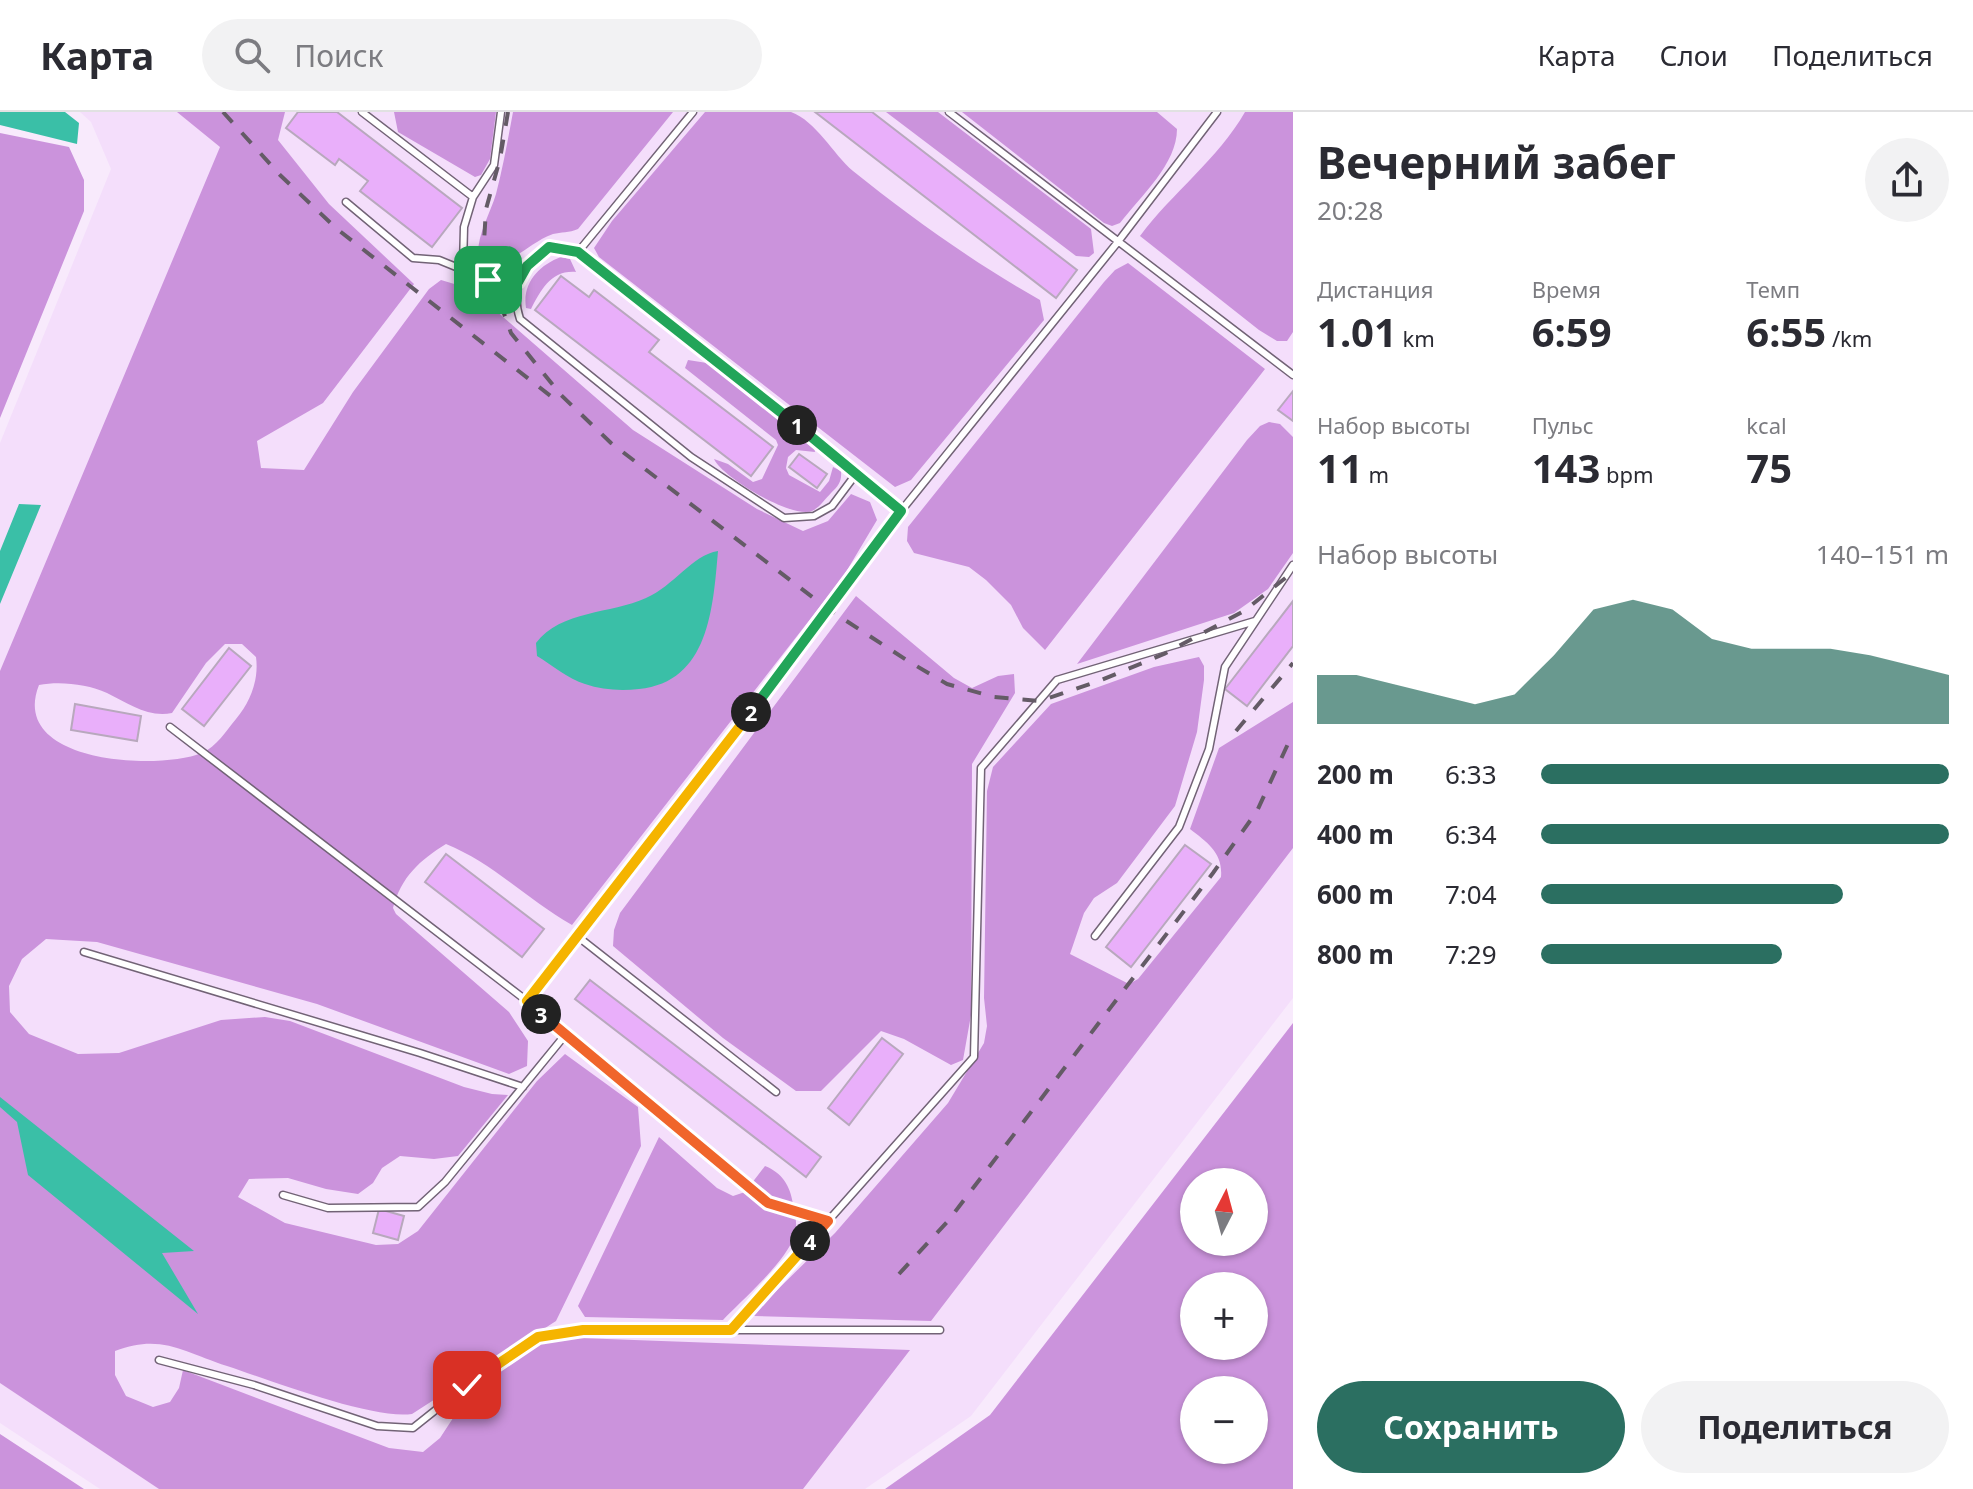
<!DOCTYPE html>
<html lang="ru">
<meta charset="utf-8">
<style>
:root{--surface:#fff;--page:#f2f2f3;--text:#2b2b33;--muted:#7c7c81;--line:#e1e1e2;--accent:#2b6f61}
body{margin:0;font-family:"Noto Sans",sans-serif;background:var(--page);color:var(--text);height:100vh;display:flex;flex-direction:column;font-size:30px;white-space:nowrap}
*{box-sizing:border-box;margin:0}
p{font-size:26px;color:var(--muted)}
.icon{flex:none;width:44px;height:44px;fill:none;stroke:currentColor;stroke-width:2;stroke-linecap:round;stroke-linejoin:round}
.map{position:relative;flex:1;overflow:hidden}
.sheet{display:flex;flex-direction:column;background:var(--surface);width:680px}
.sheet>*{flex:none}
.needle{width:52px;rotate:6deg}
.buttons{position:absolute;left:1180px;top:1056px;display:grid;gap:16px}
.buttons a{display:grid;place-items:center;width:88px;height:88px;border-radius:50%;background:var(--surface);box-shadow:0 2px 6px #0004;font-size:40px}
.pin{position:absolute;display:grid;place-items:center;width:68px;height:68px;color:#fff;margin:-34px;border-radius:16px;box-shadow:0 4px 12px #0006}
.km{position:absolute;width:40px;height:40px;margin:-20px;border-radius:50%;background:#222;color:#fff;font-size:22px;line-height:40px;text-align:center}
.round{display:grid;place-items:center;flex:none;width:84px;height:84px;border-radius:42px;background:var(--page)}
.overview{display:flex;align-items:center;justify-content:space-between;height:136px;padding:0 24px}
h1{font-size:44px;font-weight:700;line-height:60px}
.stats{display:grid;grid-template-columns:repeat(3,1fr);gap:12px;height:136px;padding:8px 24px}
.stats div{display:grid;align-content:center}
.stats b{font-size:40px;font-weight:700}
.stats small{font-size:22px;font-weight:400}
.stats p{font-size:22px}
.chart{height:224px;padding:16px 24px}
.chart p{display:flex;justify-content:space-between}
.chart svg{width:100%;height:144px;margin-top:8px;fill:var(--accent);opacity:.7}
.primary-button{display:flex;gap:16px;margin-top:auto;padding:16px 24px}
.primary-button a{flex:1;height:92px;border-radius:48px;background:var(--accent);color:#fff;font-size:32px;font-weight:700;line-height:92px;text-align:center}
.primary-button a+a{background:var(--page);color:var(--text)}
ul{padding:0 24px;list-style:none;font-size:26px}
li{display:grid;grid-template-columns:128px 96px 1fr;align-items:center;height:60px}
li i{height:20px;border-radius:10px;background:var(--accent)}
header{display:flex;align-items:center;gap:48px;box-sizing:border-box;height:112px;padding:0 40px;background:var(--surface);border-bottom:2px solid var(--line)}
header strong{font-size:38px}
nav{display:flex;gap:44px;margin-inline-start:auto;font-size:28px}
.search{width:560px;height:72px;background:var(--page);display:flex;align-items:center;gap:20px;box-sizing:border-box;padding:0 28px;border-radius:44px;color:var(--muted);font-size:30px}
main{display:flex;flex:1;min-height:0}
.map>svg:first-child{display:block}
.built{fill:#f4defb}
.forest{fill:#cb93dc;fill-rule:evenodd}
.water{fill:#3abfa7}
.building{fill:#e9affa;stroke:#b8a8bd;stroke-width:2}
.lines{fill:none;stroke-linecap:round;stroke-linejoin:round}
.lane-casing{stroke:#726376;stroke-width:9}
.lane{stroke:#fff;stroke-width:6}
.rail{stroke:#645b66;stroke-width:4;stroke-dasharray:14 14;stroke-linecap:butt}
.split-1-casing{stroke:#fff;stroke-width:16}
.split-2-casing{stroke:#fff;stroke-width:16}
.split-3-casing{stroke:#fff;stroke-width:16}
.split-4-casing{stroke:#fff;stroke-width:16}
.split-5-casing{stroke:#fff;stroke-width:16}
.split-1{stroke:#22a559;stroke-width:10}
.split-2{stroke:#22a559;stroke-width:10}
.split-3{stroke:#f5b400;stroke-width:10}
.split-4{stroke:#f0652b;stroke-width:10}
.split-5{stroke:#f5b400;stroke-width:10}
</style>
<header>
<strong>Карта</strong>
<div class="search"><svg class="icon" aria-label="search" viewBox="0 0 24 24"><circle cx="10" cy="10" r="6"/><path d="M15 15l6 6"/></svg>Поиск</div>
<nav><a>Карта</a><a>Слои</a><a>Поделиться</a></nav>
</header>
<main>
<div class="map">
<svg width="1293" height="1377" viewBox="0 0 1293 1377">
<rect width="100%" height="100%" fill="#f8eafc"/>
<path class="built" d="M80,0H1293V886L971,1304L865,1377H100L0,1311V331L111,57L91,10Z"/>
<path class="forest" d="M177,0H285L278,28L329,92L414,172L323,291L257,329L261,356L304,358L353,280L429,177L441,168L471,177L633,318L757,397L803,419L828,409L851,382L870,390L877,408L843,465L572,813C528,788 493,751 446,732C420,748 401,765 393,796L396,802L509,900L528,929L527,954L509,962L317,892L97,830L46,827L22,847L9,874L10,900L29,922L78,942L119,941L221,908L265,905L290,909L464,975L492,982L508,983L458,1044L434,1047L400,1044L382,1056L373,1071L358,1082L326,1077L288,1066L249,1067L238,1085L285,1111L376,1133L398,1132L418,1119L537,969L565,942L638,995L641,1034L556,1209L412,1302C373,1308 269,1268 227,1254C184,1240 161,1221 115,1239V1263L126,1284L153,1295L170,1290L179,1276L183,1258L389,1336L423,1340L440,1326L476,1271L552,1225L910,1238L803,1377H159L0,1271V559L220,35ZM225,532H242L256,545C259,567 251,589 236,607C227,618 216,635 202,641C156,659 8,651 39,573C60,569 87,572 107,581C128,591 148,606 172,601L206,551Z
M394,0H496L490,47L481,63L475,65L398,20Z
M513,0H673L578,117C569,121 561,120 553,122C528,131 517,151 489,151L478,142C478,121 490,102 496,82C503,55 508,27 513,0Z
M705,0C723,0 777,0 791,0C816,9 833,42 853,59C910,105 976,152 1040,188L1044,208L911,368L895,375L599,145L594,136L612,109Z
M886,0H938L1091,117L1094,141L1089,145L1076,144Z
M962,0H1157L1177,17C1177,52 1141,84 1120,111L1112,114L1104,111Z
M1245,0H1293V220L1287,229H1277L1259,218L1140,124C1172,81 1218,47 1245,0Z
M0,21L69,35L84,68V99L0,306Z
M561,145L570,147L576,160C551,158 541,178 531,197L526,196C522,171 539,153 561,145Z
M1128,151L1265,257L1045,538L1023,516L1011,493L986,468L969,455L914,441L907,429L908,415L1104,170L1115,158Z
M688,248L707,251L814,335L815,340L796,338L788,345L786,356L789,363L820,380L829,369L833,355L841,359C842,370 838,374 831,381C826,386 819,396 812,399C792,407 722,365 714,347L728,352L753,370L762,367L778,333L776,328L685,256Z
M1269,310L1280,312L1293,325V441L1268,477L1234,501L1077,552L1247,328L1260,314Z
M856,484L954,566L972,576L998,564L1014,562L1015,581L972,652L971,903L963,948L951,953L904,927L881,919L821,979H796L723,926L613,834L614,818L620,801Z
M1199,545L1204,554V568L1197,620L1175,694L1117,771L1094,786L1084,801L1070,842L1129,872L1138,867L1221,765C1223,741 1208,731 1190,717L1219,636L1293,590V736L931,1209L754,1204L763,1192L835,1121L948,991L984,931L987,914L984,886L987,679L993,655L1051,592L1154,555Z
M1293,911V1377H885L990,1303ZM1194,1070H1254V1130H1194ZM1194,1174H1254V1234H1194ZM1194,1278H1254V1338H1194Z
M659,1025L717,1076L733,1084L745,1080L765,1054C782,1061 790,1073 793,1092C794,1099 797,1109 796,1117C794,1143 742,1188 723,1208L585,1205L578,1194Z
M0,1322L84,1377H0Z"/>
<path class="water" d="M0,0H65L79,11L77,32L0,13Z
M19,392L41,393L0,492V439Z
M718,439C713,496 709,570 639,577C621,579 602,578 585,572C568,567 552,553 537,544L536,531C561,498 611,502 646,486C674,474 692,443 718,439Z
M0,985L194,1139L162,1141L198,1202L28,1063L17,1010L0,995Z"/>
<path class="building" d="M298,0H337L462,96L432,135L360,79L368,69L339,47L335,53L286,16Z
M815,0H872L1077,158L1056,186Z
M561,164L589,185L594,178L659,228L649,240L773,335L751,364L535,198Z
M1293,279V309L1278,298Z
M799,342L827,362L817,376L789,355Z
M1293,489V534L1247,594L1225,577Z
M229,536L251,554L204,614L182,597Z
M75,592L141,604L137,629L71,618Z
M1185,733L1211,752L1131,855L1106,835Z
M446,742L544,817L522,845L425,770Z
M590,868L821,1045L806,1065L575,887Z
M882,926L903,942L849,1013L828,996Z
M379,1097L404,1104L398,1128L373,1121Z"/>
<g class="lines">
<g class="lane-casing">
<path id="lane" d="M362,0L473,85L464,115L463,155
M949,0L1293,263
M473,85L494,53L501,0
M346,90L413,146L439,148L488,168L518,170
M578,140L693,0
M856,362L832,394L814,404L784,406L691,345L520,207C509,174 525,155 549,135L578,140L765,287L901,399
M170,615L527,889L768,1091L828,1109
M577,824L776,980
M1095,824L1179,715L1209,637L1225,555L1293,453
M84,840L420,941L523,975
M527,889L757,593L901,399L1117,131L1217,0
M283,1083L328,1096L418,1095L445,1070L566,922
M731,1218L974,945L981,656L1057,568L1255,509
M159,1248L254,1273L377,1314L413,1316L467,1273L538,1225L583,1218H940"/>
</g>
<use href="#lane" class="lane"/>
<path class="rail" d="M223,0L280,63L337,117L557,289
M508,0L500,47L486,97L484,130L492,168L511,221L561,283L611,331L828,497L908,549L947,572L994,585L1040,589L1099,569L1164,542L1244,499L1293,460
M1236,619L1293,551
M899,1162L948,1109L1213,761L1257,699L1293,621"/>
</g>
<g class="lines">
<g class="split-1-casing">
<path id="split-1" d="M488,168L518,170L527,154L549,135L578,140L797,313"/>
</g>
<g class="split-2-casing">
<path id="split-2" d="M751,600L901,399L797,313"/>
</g>
<g class="split-3-casing">
<path id="split-3" d="M541,902L527,889L751,600"/>
</g>
<g class="split-4-casing">
<path id="split-4" d="M541,902L768,1091L828,1109L810,1129"/>
</g>
<g class="split-5-casing">
<path id="split-5" d="M467,1273L538,1225L583,1218H731L810,1129"/>
</g>
<use href="#split-1" class="split-1"/>
<use href="#split-2" class="split-2"/>
<use href="#split-3" class="split-3"/>
<use href="#split-4" class="split-4"/>
<use href="#split-5" class="split-5"/>
</g>
</svg>
<div class="buttons">
<a><svg class="needle" viewBox="-14 -14 28 28"><path d="M0-13l5 13h-10z" fill="#e53935"/><path d="M0 13l5-13h-10z" fill="#7c7c81"/></svg></a>
<a>+</a>
<a>−</a>
</div>
<div class="pin" style="left:488px;top:168px;background:#1e9e55"><svg class="icon" aria-label="arrive" viewBox="0 0 24 24"><path d="M6 21V4h12l-3 4 3 4H6"/></svg></div>
<div class="pin" style="left:467px;top:1273px;background:#d93025"><svg class="icon" aria-label="check" viewBox="0 0 24 24"><path d="M5 12l5 5 9-10"/></svg></div>
<b class="km" style="left:797px;top:313px">1</b>
<b class="km" style="left:751px;top:600px">2</b>
<b class="km" style="left:541px;top:902px">3</b>
<b class="km" style="left:810px;top:1129px">4</b>
</div>
<section class="sheet">
<div class="overview"><div><h1>Вечерний забег</h1><p>20:28</p></div><a class="round"><svg class="icon" aria-label="share" viewBox="0 0 24 24"><path d="M12 15V3M7 8l5-5 5 5M5 13v7h14v-7"/></svg></a></div>
<div class="stats">
<div><p>Дистанция</p><b>1.01<small> km</small></b></div>
<div><p>Время</p><b>6:59</b></div>
<div><p>Темп</p><b>6:55<small> /km</small></b></div>
</div>
<div class="stats">
<div><p>Набор высоты</p><b>11<small> m</small></b></div>
<div><p>Пульс</p><b>143<small> bpm</small></b></div>
<div><p>kcal</p><b>75</b></div>
</div>
<div class="chart"><p><span>Набор высоты</span>140–151 m</p>
<svg viewBox="0 0 160 44" preserveAspectRatio="none"><path d="M0 44V29L10 29L20 32L30 35L40 38L50 35L60 23L70 9L80 6L90 9L100 18L110 21L120 21L130 21L140 23L150 26L160 29V44z"/></svg>
</div>
<ul>
<li><b>200 m</b>6:33<i style="width:100%"></i></li>
<li><b>400 m</b>6:34<i style="width:100%"></i></li>
<li><b>600 m</b>7:04<i style="width:74%"></i></li>
<li><b>800 m</b>7:29<i style="width:59%"></i></li>
</ul>
<div class="primary-button"><a>Сохранить</a><a>Поделиться</a></div>
</section>
</main>
